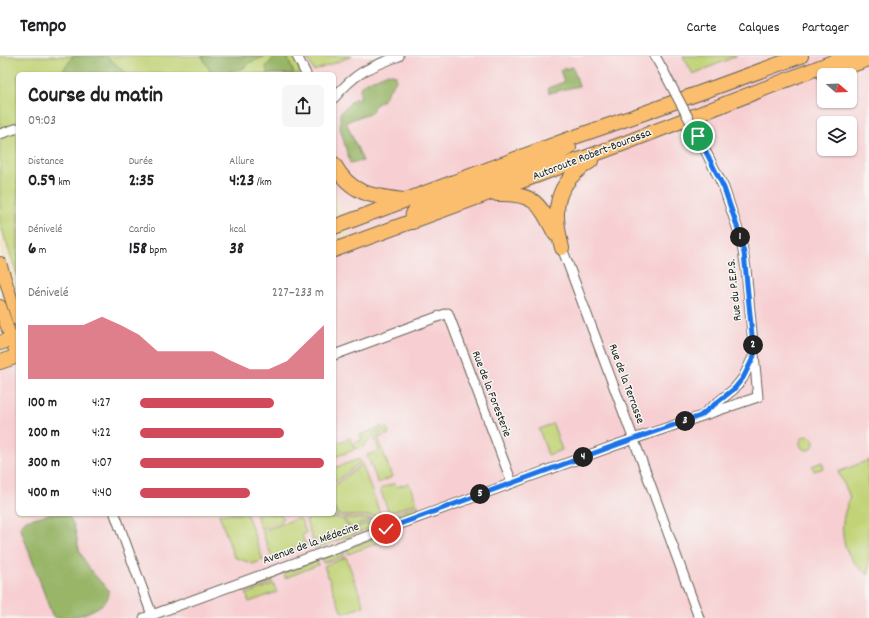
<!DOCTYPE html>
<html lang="fr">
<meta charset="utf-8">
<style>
:root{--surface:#fff;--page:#f6f6f6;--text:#202124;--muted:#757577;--line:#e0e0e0;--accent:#d1495b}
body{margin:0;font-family:Dekko,sans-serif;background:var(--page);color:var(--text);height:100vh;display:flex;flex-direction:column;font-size:15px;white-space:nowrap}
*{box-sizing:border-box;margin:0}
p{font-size:13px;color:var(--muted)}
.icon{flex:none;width:22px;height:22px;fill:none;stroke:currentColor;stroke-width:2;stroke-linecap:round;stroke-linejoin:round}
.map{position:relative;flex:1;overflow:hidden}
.side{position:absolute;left:16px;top:16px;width:320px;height:444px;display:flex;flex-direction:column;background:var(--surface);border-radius:6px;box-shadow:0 1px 3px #0004}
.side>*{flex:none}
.needle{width:26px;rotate:109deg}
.controls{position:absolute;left:817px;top:12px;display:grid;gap:8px}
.controls a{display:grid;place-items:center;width:40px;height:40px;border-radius:6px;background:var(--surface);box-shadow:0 1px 3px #0004;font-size:20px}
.pin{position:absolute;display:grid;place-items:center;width:34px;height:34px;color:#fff;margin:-17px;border:2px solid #fff;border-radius:50%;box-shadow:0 1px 4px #0007}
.km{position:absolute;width:20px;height:20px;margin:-10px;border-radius:50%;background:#222;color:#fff;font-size:11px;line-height:20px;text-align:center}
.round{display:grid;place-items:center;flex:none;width:42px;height:42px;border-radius:6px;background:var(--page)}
.overview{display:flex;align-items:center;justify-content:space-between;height:68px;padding:0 12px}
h1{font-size:22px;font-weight:800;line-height:30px}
.metrics{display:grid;grid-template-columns:repeat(3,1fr);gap:6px;height:68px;padding:4px 12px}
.metrics div{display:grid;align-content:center}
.metrics b{font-size:17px;font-weight:800}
.metrics small{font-size:11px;font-weight:400}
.metrics p{font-size:11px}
.chart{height:112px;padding:8px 12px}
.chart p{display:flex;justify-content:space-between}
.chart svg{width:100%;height:72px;margin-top:4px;fill:var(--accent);opacity:.7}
ul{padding:0 12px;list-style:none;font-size:13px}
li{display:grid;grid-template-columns:64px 48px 1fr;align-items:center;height:30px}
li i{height:10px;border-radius:5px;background:var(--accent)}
header{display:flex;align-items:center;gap:24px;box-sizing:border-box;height:56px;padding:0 20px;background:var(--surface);border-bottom:1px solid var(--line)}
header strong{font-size:19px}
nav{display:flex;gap:22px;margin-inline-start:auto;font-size:14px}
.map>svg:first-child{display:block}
.built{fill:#f7cfd2;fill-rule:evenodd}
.green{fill:#c1d376;stroke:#6e7849}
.forest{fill:#98b567;stroke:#5a6842}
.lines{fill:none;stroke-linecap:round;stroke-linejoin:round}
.minor-casing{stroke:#666056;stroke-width:11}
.major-casing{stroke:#666056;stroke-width:14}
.highway-casing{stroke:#666056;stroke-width:16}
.minor{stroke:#fff;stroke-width:9}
.major{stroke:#fbbe6e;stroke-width:12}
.highway{stroke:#fbbe6e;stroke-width:14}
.minor-bridge-casing{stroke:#666056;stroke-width:11;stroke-linecap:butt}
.minor-bridge{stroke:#fff;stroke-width:9}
.route-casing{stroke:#fff;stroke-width:8}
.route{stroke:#1a73e8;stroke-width:5}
.labels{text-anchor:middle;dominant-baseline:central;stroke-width:3;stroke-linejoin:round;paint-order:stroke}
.street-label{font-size:12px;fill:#1c1c1c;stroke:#f6f6f2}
</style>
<header>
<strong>Tempo</strong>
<nav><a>Carte</a><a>Calques</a><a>Partager</a></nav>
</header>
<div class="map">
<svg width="869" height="562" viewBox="0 0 869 562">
<rect width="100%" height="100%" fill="#f6f6f2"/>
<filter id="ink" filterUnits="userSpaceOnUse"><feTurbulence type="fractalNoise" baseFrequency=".025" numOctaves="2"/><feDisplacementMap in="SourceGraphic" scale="8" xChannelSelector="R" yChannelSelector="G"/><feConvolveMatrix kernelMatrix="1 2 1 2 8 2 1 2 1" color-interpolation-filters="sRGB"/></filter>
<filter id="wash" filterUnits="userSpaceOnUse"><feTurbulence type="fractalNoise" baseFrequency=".012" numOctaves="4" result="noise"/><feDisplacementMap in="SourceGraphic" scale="16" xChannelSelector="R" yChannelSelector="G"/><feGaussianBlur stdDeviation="0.9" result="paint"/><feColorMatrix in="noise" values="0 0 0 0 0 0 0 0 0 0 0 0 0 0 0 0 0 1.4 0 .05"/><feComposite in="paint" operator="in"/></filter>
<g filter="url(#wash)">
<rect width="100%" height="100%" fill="#f0dfc1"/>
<path class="built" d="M296,0H869V562H0V311L18,305V458H334V201L356,193L334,131V18H301ZM824,19H850V45H824ZM824,67H850V93H824Z"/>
<path class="green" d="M0,0H296L301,18H18V221L0,168Z
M306,0H352L314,15Z
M683,0H737L693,18Z
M553,368L562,394L548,399L539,373Z
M383,370L364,390L356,393L354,387L362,384L360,379Z
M387,371L389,378L378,382L392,421L378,427L367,399L379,395L376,385H373L384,372Z
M800 387a7 7 0 1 1 14 0a7 7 0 1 1-14 0Z
M350,382L354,394L334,401V388Z
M356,404L359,403L361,406L334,427V412Z
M869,404V519C840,501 837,470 850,442C847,432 842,425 838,416Z
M822,406L824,412L814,415L812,410Z
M362,408L381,460H341L334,451V430Z
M395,427L397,431L409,427L417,447L389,457L380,433Z
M418,449L419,454L395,463H392L390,460Z
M334,453L339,460H310L306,458H334Z
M219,458H247L263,504L253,508L234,501Z
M256,458H279L282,459L283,462L280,466L261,473Z
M298,462L302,465L306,477L302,479L305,488L310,487L272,501L262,475Z
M311,462H341L349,472L313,485L306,465Z
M343,462L373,463L351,472Z
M382,462L383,466L381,468L315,493L314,488Z
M380,481H384L386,484L348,498L347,493Z
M343,495L345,499L323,507L322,503Z
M346,501L364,550L345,557L341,555L324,510Z
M317,505L318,509L285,522L284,517Z
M271,521L273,526L245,536V531Z
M274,528L277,536L249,546L246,538Z"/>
<path class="forest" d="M73,0H106L127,18H61Z
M202,0H264V1L248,7L244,12L223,17H211Z
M275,0H287L294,18H268L266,11Z
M573,11L579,30L549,37L548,32L564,26L560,14Z
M388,17L396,19V24L382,45L374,50L372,56L346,66L363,105L350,107L340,72V57L354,43L360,42V32L363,28Z
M49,458H66C78,467 75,486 81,498C86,508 92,517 100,525C102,528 107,530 108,534C115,549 78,561 67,562C63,562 59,562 55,562L52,559L20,471L26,464Z"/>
</g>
<g filter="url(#ink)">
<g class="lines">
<g class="minor-casing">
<path id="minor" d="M297,0L306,18
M655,0L665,18
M334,42C356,16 368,12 399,0
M0,78L18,72
M562,192L647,419L699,562
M334,299L448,257L512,427
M706,356L734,333L743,322L753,301
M115,458L152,559
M144,562L619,388L758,341L746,213L741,183L724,132L698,80"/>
</g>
<g class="major-casing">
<path id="major" d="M0,207L18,264
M0,250L17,300"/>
</g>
<g class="highway-casing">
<path id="highway" d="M824,19L869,3
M334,108C351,139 372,140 404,144
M497,138C535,137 539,147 555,178
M413,166C412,160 412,157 417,153L529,110L569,92
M334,171L569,83L647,56L801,0
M562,192C552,153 554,128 591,105
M334,194L625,87L848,0
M0,287L18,281
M0,306L18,300"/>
</g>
<use href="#minor" class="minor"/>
<use href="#major" class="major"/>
<use href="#highway" class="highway"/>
<g class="minor-bridge-casing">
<path id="minor-bridge" d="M665,18L698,80"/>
</g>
<use href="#minor-bridge" class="minor-bridge"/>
</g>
</g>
<g class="lines" filter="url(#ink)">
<g class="route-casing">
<path id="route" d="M386,473L619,388L700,360L734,333L743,322L754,300L744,197L737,170L724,132L698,80"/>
</g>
<use href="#route" class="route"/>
</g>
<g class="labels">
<g class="street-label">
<text transform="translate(592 99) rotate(-21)">Autoroute Robert-Bourassa</text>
<text transform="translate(735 234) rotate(-96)">Rue du P.E.P.S.</text>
<text transform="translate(626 328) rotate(70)">Rue de la Terrasse</text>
<text transform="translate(491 338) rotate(69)">Rue de la Foresterie</text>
<text transform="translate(311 488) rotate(-20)">Avenue de la Médecine</text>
</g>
</g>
</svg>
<div class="controls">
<a><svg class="needle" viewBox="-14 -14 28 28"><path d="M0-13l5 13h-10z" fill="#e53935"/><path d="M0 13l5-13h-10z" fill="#757577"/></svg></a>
<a><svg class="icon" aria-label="layers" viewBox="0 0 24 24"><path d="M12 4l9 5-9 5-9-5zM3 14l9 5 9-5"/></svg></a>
</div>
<div class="pin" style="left:698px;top:80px;background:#1e9e55"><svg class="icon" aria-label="arrive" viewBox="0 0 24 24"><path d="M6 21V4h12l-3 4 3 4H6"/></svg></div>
<div class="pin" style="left:386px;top:473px;background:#d93025"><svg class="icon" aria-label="check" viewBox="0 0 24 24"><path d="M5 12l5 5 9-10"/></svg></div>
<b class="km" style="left:740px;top:181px">1</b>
<b class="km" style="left:753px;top:289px">2</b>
<b class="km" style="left:685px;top:365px">3</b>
<b class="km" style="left:583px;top:401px">4</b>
<b class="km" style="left:480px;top:438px">5</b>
<section class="side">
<div class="overview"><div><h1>Course du matin</h1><p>09:03</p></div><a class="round"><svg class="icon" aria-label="share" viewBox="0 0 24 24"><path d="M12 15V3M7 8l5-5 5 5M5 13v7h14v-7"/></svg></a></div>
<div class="metrics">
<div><p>Distance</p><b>0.59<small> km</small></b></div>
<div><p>Durée</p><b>2:35</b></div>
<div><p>Allure</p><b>4:23<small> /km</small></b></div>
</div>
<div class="metrics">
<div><p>Dénivelé</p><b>6<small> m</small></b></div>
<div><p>Cardio</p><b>158<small> bpm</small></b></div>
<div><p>kcal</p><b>38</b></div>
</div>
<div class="chart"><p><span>Dénivelé</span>227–233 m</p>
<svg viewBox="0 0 160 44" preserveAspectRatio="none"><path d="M0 44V11L10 11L20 11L30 11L40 6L50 11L60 17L70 27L80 27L90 27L100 27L110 33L120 38L130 38L140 33L150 22L160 11V44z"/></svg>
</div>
<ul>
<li><b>100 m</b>4:27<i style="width:73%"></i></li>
<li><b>200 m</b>4:22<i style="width:78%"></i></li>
<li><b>300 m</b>4:07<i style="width:100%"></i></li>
<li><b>400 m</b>4:40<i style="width:60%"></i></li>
</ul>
</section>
</div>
